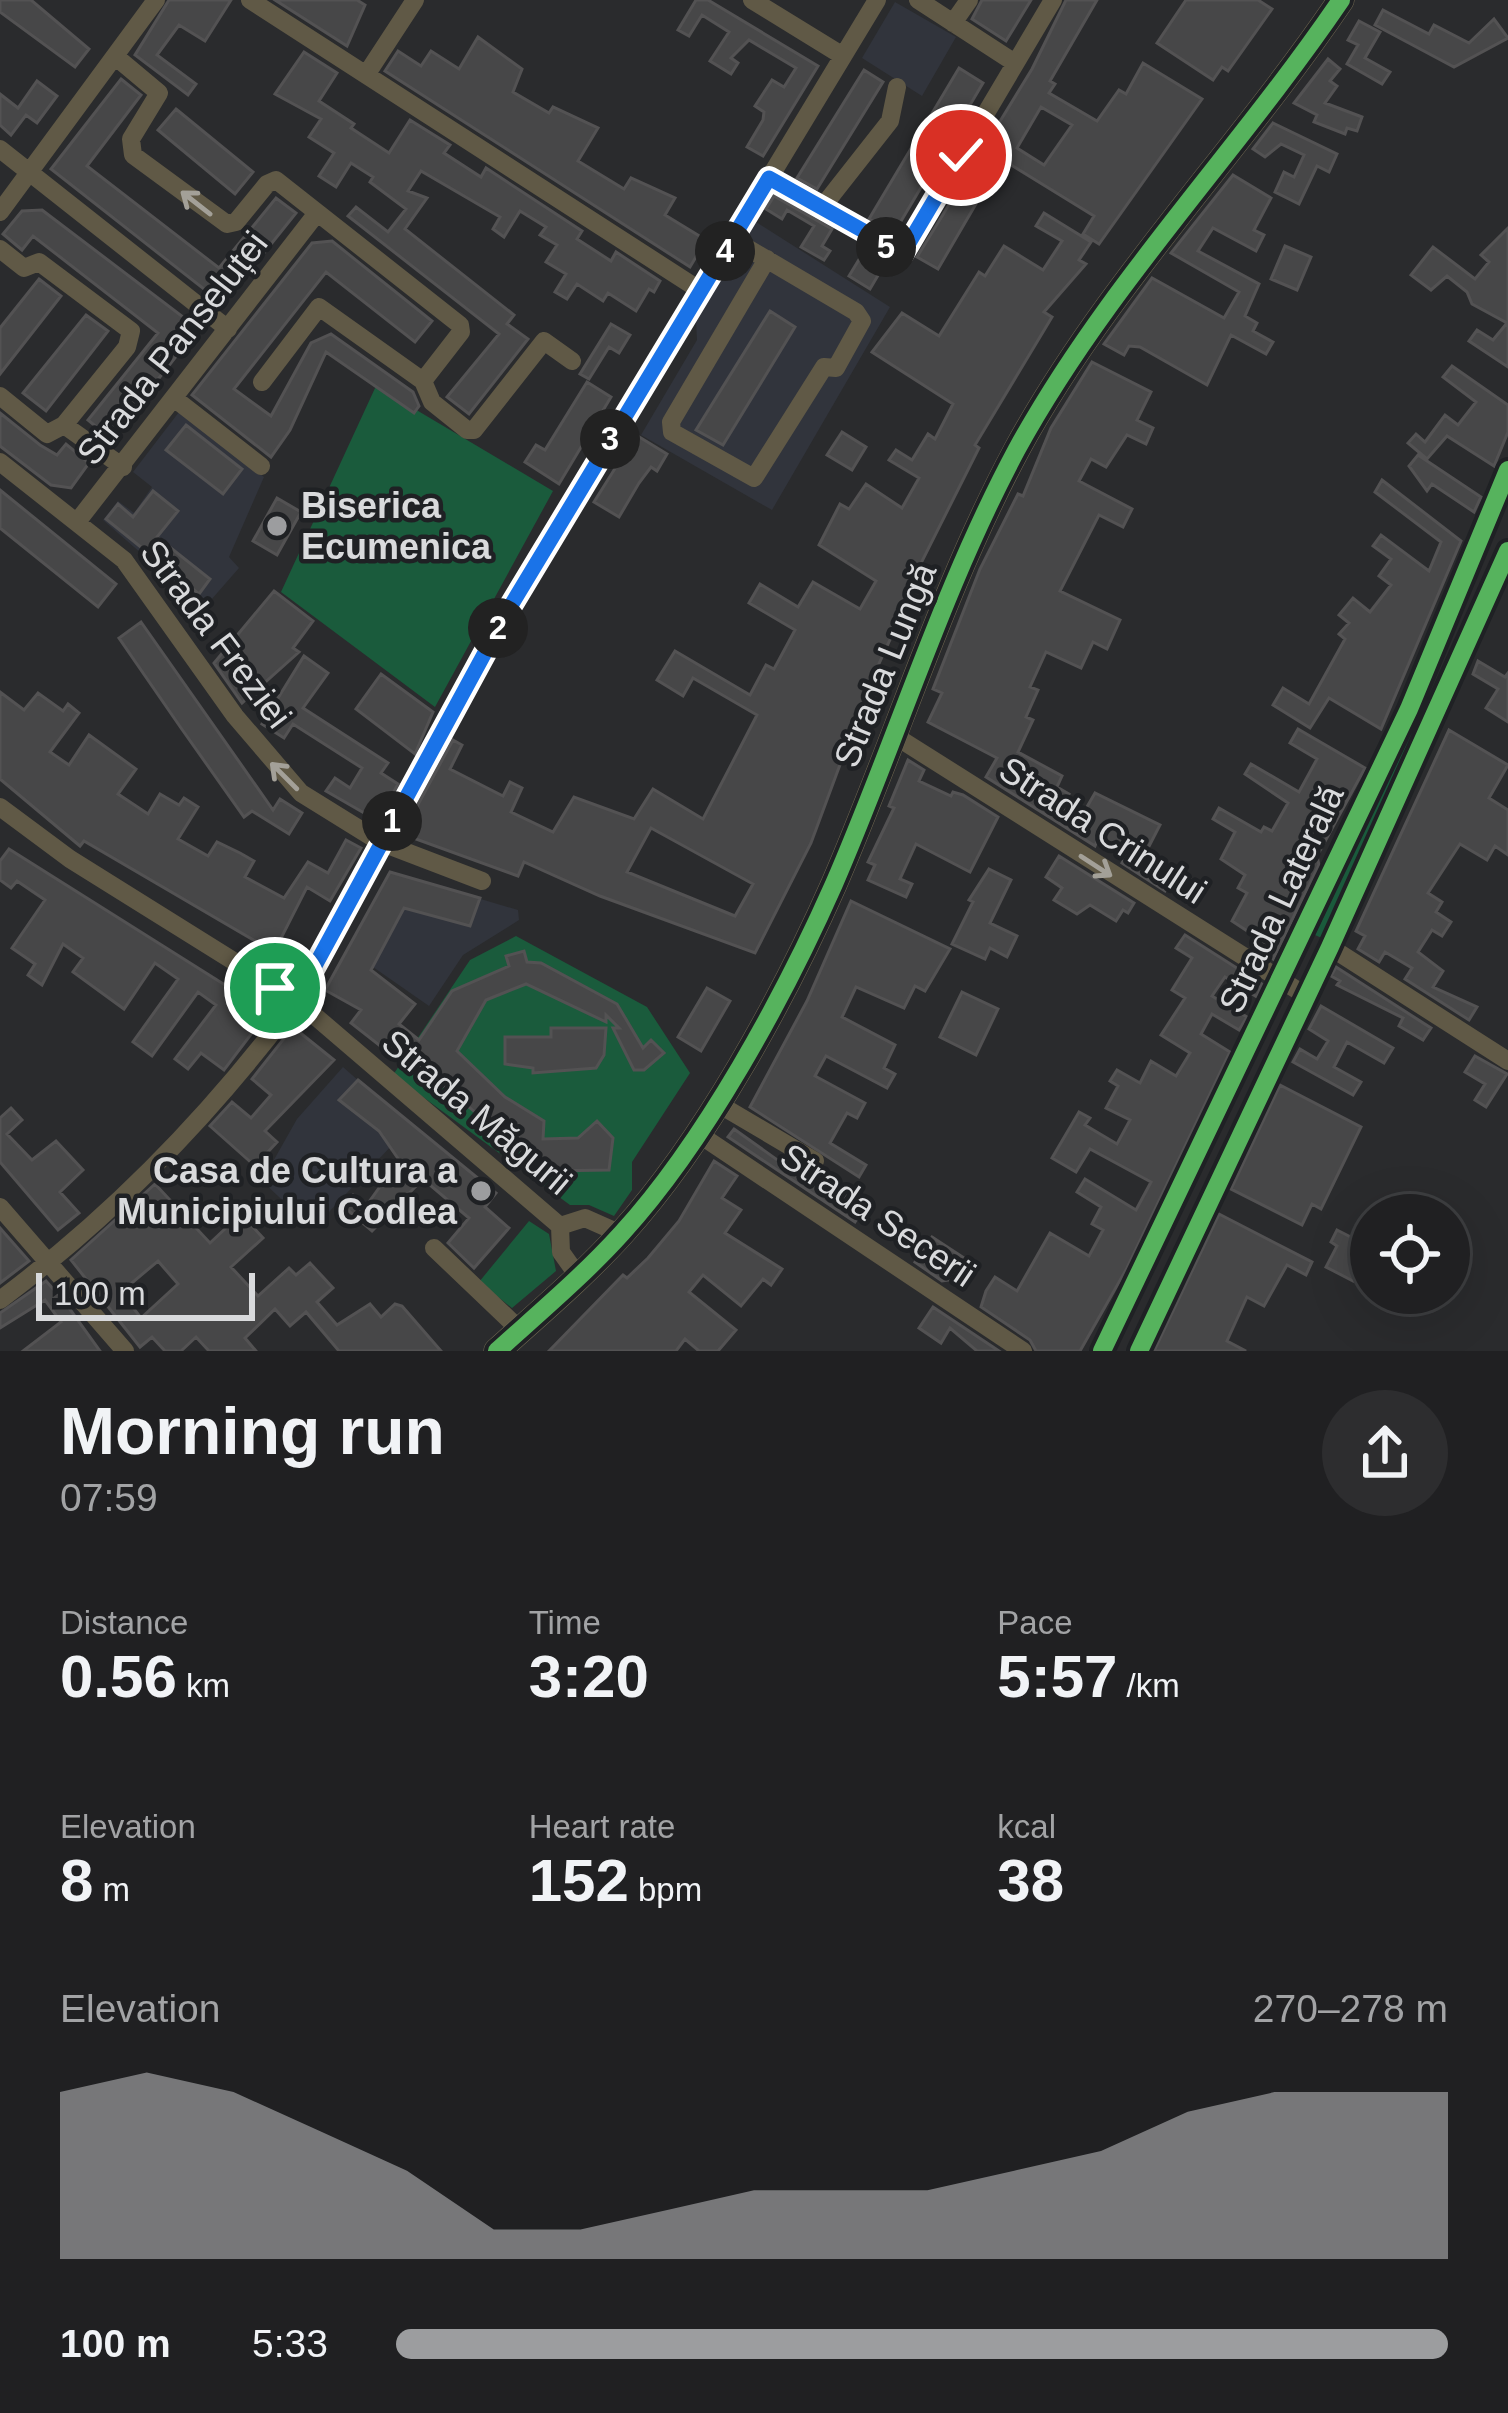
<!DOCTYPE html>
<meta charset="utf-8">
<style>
:root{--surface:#202022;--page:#2d2d2f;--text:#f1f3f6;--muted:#a2a3a5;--line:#3d3e40;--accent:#9c9d9f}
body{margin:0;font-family:Helvetica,sans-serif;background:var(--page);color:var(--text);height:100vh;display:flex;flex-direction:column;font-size:45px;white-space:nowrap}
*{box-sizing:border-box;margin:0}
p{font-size:39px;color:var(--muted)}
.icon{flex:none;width:66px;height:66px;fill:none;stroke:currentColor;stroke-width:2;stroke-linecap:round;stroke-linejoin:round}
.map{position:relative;height:1351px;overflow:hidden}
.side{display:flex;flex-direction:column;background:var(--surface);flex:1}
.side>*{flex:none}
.buttons{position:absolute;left:1350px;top:1194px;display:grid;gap:24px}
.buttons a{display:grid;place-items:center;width:120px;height:120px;border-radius:50%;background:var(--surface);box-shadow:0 12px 48px #0002,0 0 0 3px var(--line);font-size:60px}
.scale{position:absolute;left:36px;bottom:30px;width:219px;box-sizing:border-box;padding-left:12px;border:6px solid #d9dadc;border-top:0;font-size:33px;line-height:42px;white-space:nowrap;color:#d9dadc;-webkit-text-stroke:9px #1f2124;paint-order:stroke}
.pin{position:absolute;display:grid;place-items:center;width:102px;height:102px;color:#fff;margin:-51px;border:6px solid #fff;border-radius:50%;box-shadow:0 3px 12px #0007}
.km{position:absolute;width:60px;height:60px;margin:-30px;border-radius:50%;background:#222;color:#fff;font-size:33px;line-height:60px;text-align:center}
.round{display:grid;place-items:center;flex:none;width:126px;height:126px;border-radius:63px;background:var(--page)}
.head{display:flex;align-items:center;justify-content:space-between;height:204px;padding:0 60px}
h1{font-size:66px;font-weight:600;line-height:90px}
.stats{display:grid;grid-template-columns:repeat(3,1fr);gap:18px;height:204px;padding:12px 60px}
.stats div{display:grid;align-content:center}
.stats b{font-size:60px;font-weight:600}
.stats small{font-size:33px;font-weight:400}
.stats p{font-size:33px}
.chart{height:336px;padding:24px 60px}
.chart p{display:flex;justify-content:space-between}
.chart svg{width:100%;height:216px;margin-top:12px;fill:var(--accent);opacity:.7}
ul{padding:0 60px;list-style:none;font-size:39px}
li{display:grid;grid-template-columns:192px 144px 1fr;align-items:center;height:90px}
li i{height:30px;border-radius:15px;background:var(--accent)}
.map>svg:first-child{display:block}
.built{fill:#31343c}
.green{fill:#1a5b3c}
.building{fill:#474748;stroke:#535253;stroke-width:3;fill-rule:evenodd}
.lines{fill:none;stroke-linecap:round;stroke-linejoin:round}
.minor{stroke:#605946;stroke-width:18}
.highway{stroke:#716852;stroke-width:27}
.cycleway-casing{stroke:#1f2124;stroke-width:26}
.cycleway{stroke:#56b35d;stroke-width:18}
.oneway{stroke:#a3a098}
.route-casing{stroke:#fff;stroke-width:24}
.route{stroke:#1a73e8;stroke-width:15}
.poi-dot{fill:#9c9d9f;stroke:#1f2124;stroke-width:4.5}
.labels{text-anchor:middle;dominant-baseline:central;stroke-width:9;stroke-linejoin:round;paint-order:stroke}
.street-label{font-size:36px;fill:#d9dadc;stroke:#1f2124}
.poi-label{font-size:36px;font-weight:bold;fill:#d9dadc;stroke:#1f2124;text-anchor:start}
</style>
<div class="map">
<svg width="1508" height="1351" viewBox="0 0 1508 1351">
<rect width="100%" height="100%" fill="#2a2b2d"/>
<path class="built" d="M895,2L956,37L922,96L862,58Z
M756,222L890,307L772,510L641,435L697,340L696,320Z
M179,412L264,477L229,557L239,568L204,608L103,520L118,501L134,513L152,487L133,472Z
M390,872L518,910L519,920L463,955L429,1006L373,967L352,1005L325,990Z
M343,1067L410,1126L313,1229L262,1181L297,1119Z"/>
<path class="green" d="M376,386L553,491L435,707L281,592Z
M1413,726L1421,730L1324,939L1315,935Z
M516,936L647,1007L690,1073L632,1162V1190L614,1216L589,1205H570L393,1075L470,960Z
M529,1221L549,1234L556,1271L512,1308L479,1282Z"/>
<path class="building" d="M0,0H31L89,49L75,67L0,12Z
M169,0H231L205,41L179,25L157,55L196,84L188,95L135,55Z
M275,0H357L365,5L347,46Z
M696,0H708L818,66L763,156L747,147L763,120L764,112L755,106L772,80L784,87L796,68L749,40L731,58L738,63L731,74L710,61L729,32L702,15L689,36L678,30Z
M982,0H1031L1006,41L972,19Z
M1066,0H1097L1050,81L1055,84L1049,93L1097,121L1119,90L1126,94L1143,63L1202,99L1099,244L1083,234L1094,216L1008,163L1000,177L994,173L938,269L917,257L1032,69ZM1041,107L1072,125L1044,165L1017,148Z
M1186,0H1258L1272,9L1228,71L1222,67L1213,80L1157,43Z
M1383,10L1429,34L1434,25L1469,43L1494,19L1508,38L1454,67L1375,25Z
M1359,21L1380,32L1365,58L1390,72L1382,84L1347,64L1358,45L1348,40Z
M478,37L522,69L513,92L549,113L553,107L598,128L578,161L624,189L631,178L675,198L665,215L706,240L690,267L385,71L398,51L421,66L431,51L459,69Z
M304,52L337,73L319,101L354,124L351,128L389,153L410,120L450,145L444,153L481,177L486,168L582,231L577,239L611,261L616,252L660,281L654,292L649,289L636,311L608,293L603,301L577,284L567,299L555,292L566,274L546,262L557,245L540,235L546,227L520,211L504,237L493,229L500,217L421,171L408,191L427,198L405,229L514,315L507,324L528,339L469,414L447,397L499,334L348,216L356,207L388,232L406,209L370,182L373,177L351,163L336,187L319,176L334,153L309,137L321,119L275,94Z
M1328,59L1340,69L1330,81L1337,86L1325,103L1362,117L1357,131L1347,128L1345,134L1314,122L1317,115L1294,103Z
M959,68L983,83L894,233L869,219Z
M864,70L883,82L817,189L797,178Z
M121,79L141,95L87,166L219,268L276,198L296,213L223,304L51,169Z
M37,81L57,96L37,123L26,115L11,135L0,125V94L18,108Z
M176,109L253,172L235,194L158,130Z
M1273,123L1337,154L1329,172L1317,166L1299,204L1275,192L1284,172L1294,177L1304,155L1281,144L1265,157L1253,149Z
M1233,175L1271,198L1254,230L1264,235L1256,251L1213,228L1198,251L1259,284L1245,316L1257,323L1253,331L1273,342L1266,354L1231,335L1207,385L1140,347L1129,346L1124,355L1104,344L1152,278L1224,318L1239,292L1171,253Z
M774,196L832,229L822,246L830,251L824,260L801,247L814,226L787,210L782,219L766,209Z
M42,210L187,320L189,340L111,439L88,420L158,333L33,236L22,250L3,234L22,211Z
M1044,213L1091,242L1079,260L1086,264L1044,312L1052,317L975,445L979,448L911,583L915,585L871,681L811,843L755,953L600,896L524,862L518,876L402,834L453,740L462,745L450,769L503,796L510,782L522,788L511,812L553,832L574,797L634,819L653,789L703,819L757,715L693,678L683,696L657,680L675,651L750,695L766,665L774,669L795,630L749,603L760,584L798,607L813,582L860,609L876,581L819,545L840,504L849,509L866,484L902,508L919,478L889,460L896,450L912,460L928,434L935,439L953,404L872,352L902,313L939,336L979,272L985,276L1004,246L1043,270L1062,241L1036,226ZM651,828L753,884L735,916L627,872Z
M1508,228V367L1469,341L1477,330L1493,340L1507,323L1472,304L1467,292L1447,276L1431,290L1411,275L1433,247L1475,279L1489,262L1481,255Z
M332,241L432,321L415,342L326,272L234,389L271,416L311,343L331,334L413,392L419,406L414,413L326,352L290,430L271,457L192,395L312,243Z
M1285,246L1311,257L1297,290L1271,279Z
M866,248L887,260L870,289L849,276Z
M39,279L61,296L0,374V328Z
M770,311L795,327L723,445L696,430Z
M86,315L108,331L46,411L23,393Z
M611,324L630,335L619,353L609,347L589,379L580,374Z
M1092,362L1151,392L1137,420L1153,428L1146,444L1127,435L1106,467L1091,459L1079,481L1132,509L1123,527L1099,515L1060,591L1120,620L1107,649L1093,642L1081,668L1046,652L1030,687L1038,690L1026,717L1033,720L1018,752L1062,776L1057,787L1069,794L1061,808L1080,819L1095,793L1160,825L1145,854L1202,886L1196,895L1171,881L1165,891L1122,863L1126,856L1097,841L1095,846L986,777L997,758L928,722L942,693L933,689L980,569L1018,494L1023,496L1051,428Z
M1452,366L1508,405V432L1494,466L1447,436L1427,459L1408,443L1416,434L1425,442L1445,415L1458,425L1476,402L1443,377Z
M587,382L611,397L559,484L525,462L536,445L545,450Z
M0,413L40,445L57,455L66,444L89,463L71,488L51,485L0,446Z
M186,425L242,469L223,494L166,450Z
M842,432L866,447L852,470L827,455Z
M636,435L667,454L657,471L651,467L639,483L619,517L594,502Z
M1418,455L1481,497L1474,512L1432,484L1427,491L1409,466Z
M1382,480L1461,541L1381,729L1329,698L1310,728L1273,705L1283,688L1309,704L1345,639L1339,634L1349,623L1339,615L1353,598L1370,612L1391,585L1379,576L1391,559L1373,546L1381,535L1429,571L1441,542L1375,492Z
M0,490L116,584L98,607L0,528Z
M153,491L178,511L157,537L210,579L199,594L106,519L118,504L133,517Z
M277,498L301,512L277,555L253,541Z
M274,591L313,621L293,648L299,652L242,703L214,663Z
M141,622L273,810L280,799L302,813L289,834L252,811L244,817L181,728L119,638Z
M304,656L328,673L303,708L388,763L381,773L398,784L378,821L326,791L335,778L350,788L362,768L293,724L284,738L262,724Z
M1478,661L1505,677L1508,673V722L1486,708L1498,689L1473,674Z
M381,674L433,712L415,754L356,709Z
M0,692L24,710L38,693L63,711L68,704L79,713L50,752L69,765L89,735L136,769L118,794L148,814L160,794L179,805L184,798L198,807L178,839L208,856L217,842L240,853L254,861L245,877L284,898L308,862L328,873L346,840L361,848L330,901L307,887L274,952L84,841L80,846L0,779Z
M1298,729L1365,768L1317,856L1319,865L1273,959L1259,950L1264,942L1232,921L1247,893L1238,888L1245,875L1221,859L1235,832L1213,819L1219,808L1261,832L1264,827L1272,831L1288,803L1245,774L1251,764L1299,792L1317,759L1290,743Z
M1449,730L1508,765L1489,798L1508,810V855L1495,846L1487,860L1460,844L1428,893L1442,902L1436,912L1451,922L1442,936L1432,930L1418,952L1443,971L1433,987L1477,1007L1469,1020L1405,979L1412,968L1385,952L1379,962L1358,949L1365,936L1356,931Z
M908,760L924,770L919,781L951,796L953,792L963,795L998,817L970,872L916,844L900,879L912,884L906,897L868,880L875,865L868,862L894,808L889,806Z
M9,849L268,1012L224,1070L201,1053L188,1069L175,1059L216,1005L198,992L152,1056L133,1042L178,979L155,963L124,1009L73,972L83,958L63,944L42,985L28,975L35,964L12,948L45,900L17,881L11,888L0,880V861Z
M1059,856L1134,903L1128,913L1123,910L1116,921L1090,905L1077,914L1054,900L1062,888L1046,877Z
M989,869L1011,880L990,923L1017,936L1007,957L990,948L985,959L952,944L973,902L969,900Z
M390,872L480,898L470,926L404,908L371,970L415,1004L399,1024L419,1040L452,991L509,966L506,956L524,951L527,962L541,963L617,1004L643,1048L651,1040L664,1053L644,1070H634L613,1028H619L606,1015V1022L526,984L486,1000L457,1051L505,1097L544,1121L543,1139L578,1138L597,1121L613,1138L609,1170L546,1171L399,1049L393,1056L351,1023L361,1010L325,990Z
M851,901L950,949L925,991L915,986L904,1008L856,987L842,1017L895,1045L884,1068L895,1074L887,1088L826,1056L815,1076L865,1103L857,1118L847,1113L830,1143L866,1165L859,1177L750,1107L807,1001Z
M1185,935L1262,984L1257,997L1225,977L1212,996L1247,1017L1239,1030L1212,1014L1201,1034L1230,1052L1127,1268L1080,1351H1036L1030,1340L981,1307L986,1291L995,1277L1017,1291L1050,1233L1089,1256L1103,1230L1092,1224L1101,1207L1077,1192L1085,1179L1136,1210L1151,1182L1090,1149L1076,1172L1052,1158L1079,1112L1090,1118L1085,1125L1117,1144L1130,1120L1106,1108L1118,1086L1110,1081L1117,1070L1140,1083L1151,1061L1176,1076L1190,1053L1161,1035L1185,998L1172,990L1192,958L1176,948Z
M1336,967L1431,1028L1423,1040L1399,1026L1403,1018L1337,985L1340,981L1331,976Z
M707,988L730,1001L701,1051L678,1037Z
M962,992L998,1009L976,1055L940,1037Z
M1321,1006L1393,1048L1384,1063L1347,1042L1334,1067L1361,1082L1353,1095L1293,1062L1300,1049L1317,1059L1328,1041L1309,1029Z
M293,1027L334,1060L265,1131L277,1142L255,1166L210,1126L232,1102L251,1118L271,1095L252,1079Z
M551,1028H606L604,1055L596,1068L533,1073V1068L505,1064V1037H551Z
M1475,1056L1507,1074L1486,1107L1475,1100L1485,1084L1465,1072Z
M358,1080L496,1193L485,1207L509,1228L474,1268L448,1243L469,1218L423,1179L372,1231L343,1206L353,1195L366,1206L399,1160L379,1131L339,1100Z
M1280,1085L1361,1127L1321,1209L1312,1204L1302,1225L1231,1189Z
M11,1108L22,1120L7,1134L32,1160L56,1141L83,1170L60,1192L79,1213L58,1230L0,1162V1118Z
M734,1129L811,1184L834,1196L842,1184L868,1202L855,1222L728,1137Z
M714,1161L737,1176L722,1198L741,1210L725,1233L782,1269L771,1285L763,1279L741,1306L703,1275L689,1292L736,1330L718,1351H699L685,1339L676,1351H549L623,1275L627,1278L648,1258L679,1221Z
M155,1184L210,1243L241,1214L263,1238L231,1267L258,1296L289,1268L296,1275L310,1263L333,1288L317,1302L337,1325L370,1304L381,1317L395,1304L402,1306L441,1351H339L306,1312L290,1326L275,1309L245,1338L256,1351H209L196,1337L181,1351H165L152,1337L140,1347L71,1260ZM158,1261L178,1284L141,1318L121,1292Z
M1219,1214L1312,1262L1306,1275L1287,1265L1264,1306L1247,1297L1227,1341L1246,1351H1154Z
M0,1228L29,1261L0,1283Z
M1337,1230L1370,1247L1353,1281L1326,1267L1337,1246L1331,1242Z
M932,1237L967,1260L955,1279L942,1281L915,1262Z
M46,1281L64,1301L100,1351H23L61,1322L45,1300L0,1328V1313Z
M933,1307L999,1351H977L950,1328L941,1343L919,1328Z"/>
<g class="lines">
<path class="minor" d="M250,0L701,291
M752,0L843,56
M918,0L1015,63
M953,23L969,0
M116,57L159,93L131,139L133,155L227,224L236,222L267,184L276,180L460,325L461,332L423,381L432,402L467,430H474L544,341L572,361
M366,75L415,0
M0,149L228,329
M769,178L903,253L1053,0
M820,210L890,121L897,87
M0,212L156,0
M732,239L856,312L862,321L836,368L824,367L754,478L672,432L671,422L767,259
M0,249L24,268L39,262L131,331L127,347L64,425L123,467
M262,382L319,307L423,381
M0,396L47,434L64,425
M175,399L261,466
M0,462L124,560L235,716L301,793L380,842L482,881
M77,522L317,213
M892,734L1308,997
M0,807L70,859L283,992
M1330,947L1508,1061
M304,986L507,612L877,0
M309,1011L560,1226
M715,1102L815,1161
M697,1133L1023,1351
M0,1207L125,1351
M560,1226L585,1218L621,1234
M560,1226L561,1252L578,1276
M434,1248L520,1330
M0,1300C110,1218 204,1122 287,1013
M1102,1351L1409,709L1508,470
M1139,1351L1330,947L1508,551"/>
<path class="highway" d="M497,1351C539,1313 584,1275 622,1233C705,1142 784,997 834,884C897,739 942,589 1017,449C1107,285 1237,153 1341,0"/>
<g class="cycleway-casing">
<path id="cycleway" d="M497,1351C539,1313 584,1275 622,1233C705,1142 784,997 834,884C897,739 942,589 1017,449C1107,285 1237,153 1341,0
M1102,1351L1409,709L1508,470
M1139,1351L1330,947L1508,551"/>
</g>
<use href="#cycleway" class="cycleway"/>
</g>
<defs><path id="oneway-shaft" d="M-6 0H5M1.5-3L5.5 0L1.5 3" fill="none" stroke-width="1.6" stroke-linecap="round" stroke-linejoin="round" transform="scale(3)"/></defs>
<g class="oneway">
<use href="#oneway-shaft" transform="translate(196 203) rotate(-142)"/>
<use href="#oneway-shaft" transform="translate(284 776) rotate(-135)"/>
<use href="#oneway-shaft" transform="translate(1096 866) rotate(33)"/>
</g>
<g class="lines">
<g class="route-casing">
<path id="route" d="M275,988L283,992L304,986L507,612L769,178L903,253L961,155"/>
</g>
<use href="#route" class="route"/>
</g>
<g class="poi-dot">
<circle cx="277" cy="526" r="12"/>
<circle cx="481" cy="1191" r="12"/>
</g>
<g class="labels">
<g class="street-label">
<text transform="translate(172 348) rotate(-52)">Strada Panseluței</text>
<text transform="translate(216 634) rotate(53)">Strada Freziei</text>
<text transform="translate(885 665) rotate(-68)">Strada Lungă</text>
<text transform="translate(1103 830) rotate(33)">Strada Crinului</text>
<text transform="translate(1281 899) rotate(-65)">Strada Laterală</text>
<text transform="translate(477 1112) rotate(40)">Strada Măgurii</text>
<text transform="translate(878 1215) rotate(34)">Strada Secerii</text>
</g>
<g class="poi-label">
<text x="301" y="505">Biserica<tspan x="301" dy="41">Ecumenica</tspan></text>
<text x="457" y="1170" text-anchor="end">Casa de Cultura a<tspan x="457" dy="41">Municipiului Codlea</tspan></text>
</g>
</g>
</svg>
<div class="buttons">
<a><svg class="icon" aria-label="locate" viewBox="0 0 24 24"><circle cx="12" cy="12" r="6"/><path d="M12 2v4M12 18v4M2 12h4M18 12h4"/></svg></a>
</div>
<div class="scale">100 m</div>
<div class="pin" style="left:275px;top:988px;background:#1e9e55"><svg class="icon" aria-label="arrive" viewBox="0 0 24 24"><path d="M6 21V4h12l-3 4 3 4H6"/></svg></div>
<div class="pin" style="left:961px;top:155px;background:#d93025"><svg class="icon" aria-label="check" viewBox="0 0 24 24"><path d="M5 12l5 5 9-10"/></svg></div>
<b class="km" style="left:392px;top:821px">1</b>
<b class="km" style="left:498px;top:628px">2</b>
<b class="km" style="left:610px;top:439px">3</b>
<b class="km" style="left:725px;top:251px">4</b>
<b class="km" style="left:886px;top:247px">5</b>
</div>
<section class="side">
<div class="head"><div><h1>Morning run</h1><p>07:59</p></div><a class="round"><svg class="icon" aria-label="share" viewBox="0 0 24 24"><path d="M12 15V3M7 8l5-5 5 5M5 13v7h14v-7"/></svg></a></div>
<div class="stats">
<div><p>Distance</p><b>0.56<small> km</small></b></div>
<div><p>Time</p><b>3:20</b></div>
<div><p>Pace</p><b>5:57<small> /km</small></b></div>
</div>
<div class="stats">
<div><p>Elevation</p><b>8<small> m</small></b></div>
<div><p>Heart rate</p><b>152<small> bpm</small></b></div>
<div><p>kcal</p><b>38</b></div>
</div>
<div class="chart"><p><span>Elevation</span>270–278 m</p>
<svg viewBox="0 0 160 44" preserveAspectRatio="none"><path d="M0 44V10L10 6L20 10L30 18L40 26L50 38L60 38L70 34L80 30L90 30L100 30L110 26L120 22L130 14L140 10L150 10L160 10V44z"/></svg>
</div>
<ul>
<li><b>100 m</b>5:33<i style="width:100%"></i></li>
</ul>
</section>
